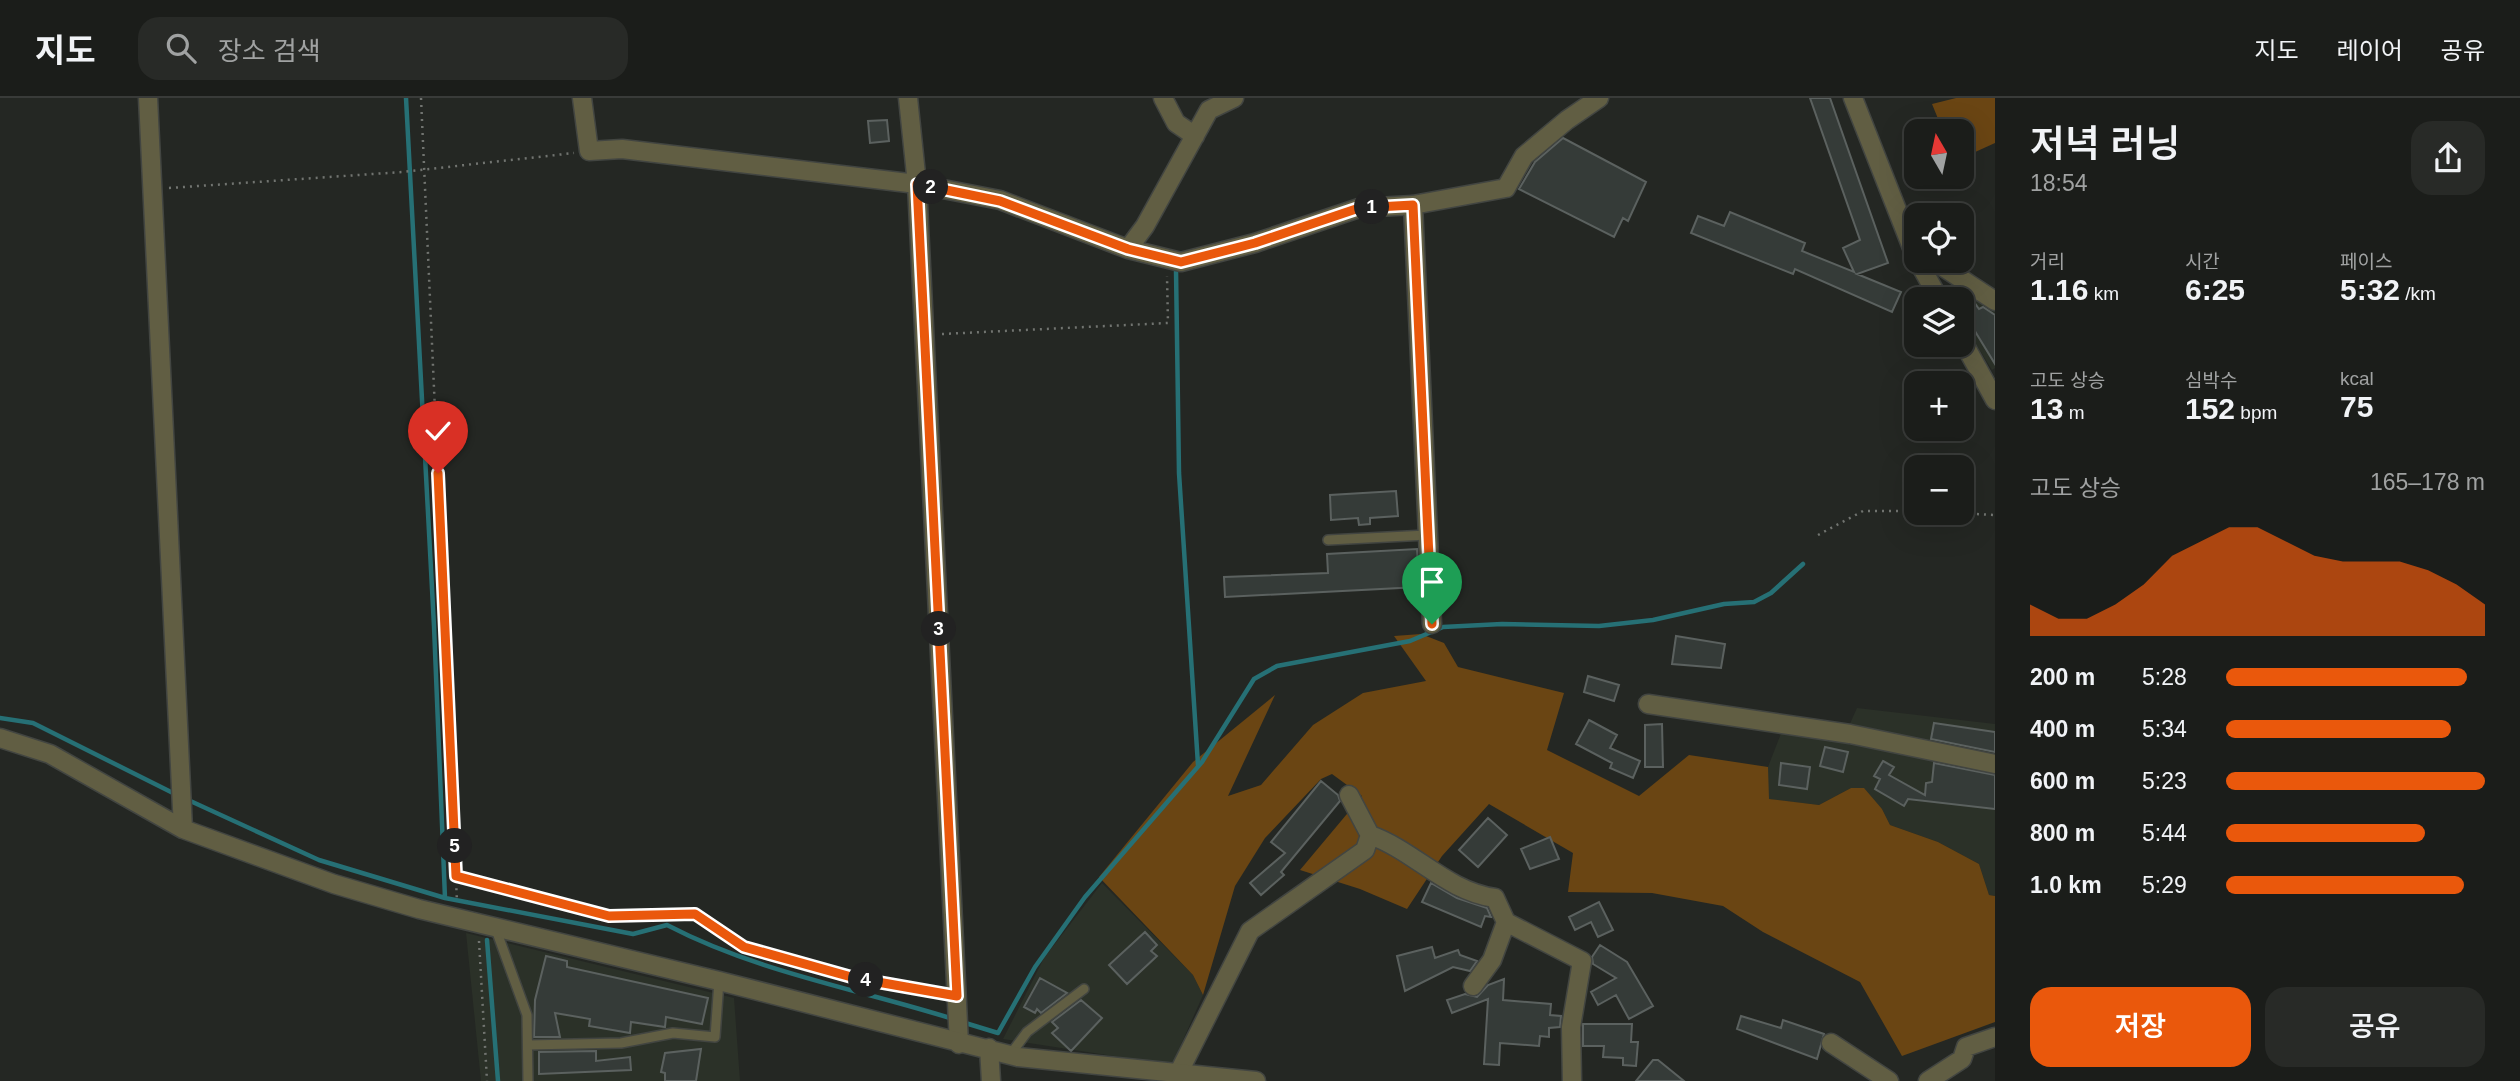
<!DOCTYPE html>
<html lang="ko">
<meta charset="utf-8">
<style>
:root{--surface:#1b1d1a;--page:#282a27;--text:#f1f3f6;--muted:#a0a2a2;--line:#393b39;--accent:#ea580c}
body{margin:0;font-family:Helvetica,"Noto Sans KR",sans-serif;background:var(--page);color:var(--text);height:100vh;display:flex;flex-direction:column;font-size:26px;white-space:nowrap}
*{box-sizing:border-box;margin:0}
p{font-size:23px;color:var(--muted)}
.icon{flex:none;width:38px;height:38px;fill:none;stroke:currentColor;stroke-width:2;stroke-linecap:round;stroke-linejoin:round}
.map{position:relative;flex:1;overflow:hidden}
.side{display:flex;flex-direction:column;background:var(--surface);width:525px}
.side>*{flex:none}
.needle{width:46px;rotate:351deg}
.buttons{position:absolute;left:1904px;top:21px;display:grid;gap:14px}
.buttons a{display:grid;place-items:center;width:70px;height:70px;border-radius:14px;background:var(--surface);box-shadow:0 7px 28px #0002,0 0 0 2px var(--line);font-size:35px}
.pin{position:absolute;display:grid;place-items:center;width:60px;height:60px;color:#fff;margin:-72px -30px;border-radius:50% 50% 50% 0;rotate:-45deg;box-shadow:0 0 7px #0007}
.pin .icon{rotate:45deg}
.km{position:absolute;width:35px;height:35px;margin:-18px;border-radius:50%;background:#222;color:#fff;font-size:19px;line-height:35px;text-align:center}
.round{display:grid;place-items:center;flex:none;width:74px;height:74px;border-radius:21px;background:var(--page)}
.headline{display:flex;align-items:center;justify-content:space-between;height:119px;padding:0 35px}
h1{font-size:38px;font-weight:600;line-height:52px}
.figures{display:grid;grid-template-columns:repeat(3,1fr);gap:10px;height:119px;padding:7px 35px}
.figures div{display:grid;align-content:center}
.figures b{font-size:30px;font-weight:600}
.figures small{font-size:19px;font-weight:400}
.figures p{font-size:19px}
.chart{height:196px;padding:14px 35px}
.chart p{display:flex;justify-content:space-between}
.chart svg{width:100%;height:126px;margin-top:7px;fill:var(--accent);opacity:.7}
.action{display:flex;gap:14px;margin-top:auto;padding:14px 35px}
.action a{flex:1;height:80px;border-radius:21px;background:var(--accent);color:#fff;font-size:28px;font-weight:600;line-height:80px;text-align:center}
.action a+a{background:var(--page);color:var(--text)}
ul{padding:0 35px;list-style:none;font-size:23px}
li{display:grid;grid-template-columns:112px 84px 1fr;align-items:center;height:52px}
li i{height:18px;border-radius:9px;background:var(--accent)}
header{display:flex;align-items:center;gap:42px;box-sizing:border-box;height:98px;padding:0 35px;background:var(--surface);border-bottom:2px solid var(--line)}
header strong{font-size:33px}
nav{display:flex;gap:38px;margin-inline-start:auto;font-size:24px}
.search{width:490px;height:63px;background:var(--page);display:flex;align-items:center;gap:18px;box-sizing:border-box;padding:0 24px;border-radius:21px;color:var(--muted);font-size:26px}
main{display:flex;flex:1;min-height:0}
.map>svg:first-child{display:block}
.built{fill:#2b3128}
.green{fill:#6a4513}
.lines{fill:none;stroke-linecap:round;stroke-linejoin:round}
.stream{stroke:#267075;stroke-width:4.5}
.building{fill:#353b38;stroke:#5b615f;stroke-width:2}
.service-casing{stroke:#424541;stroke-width:12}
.minor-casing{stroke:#424541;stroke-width:21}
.tertiary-casing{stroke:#424541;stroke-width:21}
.path{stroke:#717470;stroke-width:2.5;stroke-dasharray:2 5;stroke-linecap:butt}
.service{stroke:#615e43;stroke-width:9}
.minor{stroke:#615e43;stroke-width:18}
.tertiary{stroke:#615e43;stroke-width:18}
.route-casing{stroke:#fff;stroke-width:14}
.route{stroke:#ea580c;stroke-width:9}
</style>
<header>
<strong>지도</strong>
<div class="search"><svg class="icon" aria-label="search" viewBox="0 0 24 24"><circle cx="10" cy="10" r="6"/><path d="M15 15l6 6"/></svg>장소 검색</div>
<nav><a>지도</a><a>레이어</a><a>공유</a></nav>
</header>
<main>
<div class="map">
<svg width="1995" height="983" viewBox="0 0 1995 983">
<rect width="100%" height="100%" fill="#242723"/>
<path class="built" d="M1966,189L1995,209V270L1992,272L1962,224V201H1947Z
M1857,610L1995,626V798L1989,797L1979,766L1938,744L1890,727L1882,711L1851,690L1819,707L1768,701V669L1787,620L1848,630Z
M1102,785L1193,877L1203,897L1172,967L1003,941L1044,860Z
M466,835L734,900L740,983H481Z"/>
<path class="green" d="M1956,0H1995V45L1962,60V33H1943L1932,6Z
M1421,536L1444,545L1458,569L1564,595L1547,652L1639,698L1689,657L1768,669L1769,701L1819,707L1851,690H1864L1882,711L1890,727L1938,744L1979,766L1989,797L1995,798V924L1902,958L1860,884L1763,834L1723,808L1652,795L1568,794L1573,755L1489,706L1442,758L1407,811L1360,791L1300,772L1362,698L1332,676L1321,681L1265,740L1235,788L1203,897L1193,877L1099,779L1193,664L1275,597L1228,698L1261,687L1313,627L1363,595L1426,583L1394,538Z"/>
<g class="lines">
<path class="stream" d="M406,0L434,528L445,800
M1176,172L1179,375L1198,667
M0,620L33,625L175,696
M186,701L319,762L445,800L633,836L667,827C757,874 858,891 953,921
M487,842L498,983
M962,924L998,935L1035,869L1085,799L1202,664L1254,581L1277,568L1410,543L1443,529L1502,526L1599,528L1653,522L1724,506L1754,504L1771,495L1803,466"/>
</g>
<path class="building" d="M1810,0H1830L1888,165L1857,176L1901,194L1892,214L1795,171L1793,176L1691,135L1698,118L1724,128L1730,114L1805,145L1802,153L1854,174L1843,150L1860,142Z
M887,22L889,43L870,45L868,23Z
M1563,40L1646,84L1628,123L1623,120L1614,139L1519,91L1535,64Z
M1972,201L1979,211L1983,209L1995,217V266L1962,212V207Z
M1396,393L1398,418L1370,420V426L1359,427L1358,420L1331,422L1330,397Z
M1417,451L1419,489L1225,499L1224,479L1328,475L1327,456Z
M1676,538L1725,546L1721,570L1672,566Z
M1588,578L1619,587L1614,603L1584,594Z
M1589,622L1617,637L1610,650L1640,663L1633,680L1610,670L1612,665L1576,646Z
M1934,625L1995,634V654L1931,641Z
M1662,626L1663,669H1645V627Z
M1825,649L1848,654L1843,674L1820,668Z
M1883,663L1894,669L1889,677L1925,697L1926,685L1932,684L1934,665L1995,677V711L1908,701L1904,708L1875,691L1880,681L1874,678Z
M1781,665L1810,669L1807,691L1779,687Z
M1321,683L1338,697L1340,703L1281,774L1284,777L1261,797L1250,785L1285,755L1271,744Z
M1488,720L1507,737L1478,769L1459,752Z
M1550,739L1559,761L1530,771L1521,751Z
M1431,785L1457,800L1487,810L1491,819L1485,818L1481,829L1422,804Z
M1599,804L1613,832L1598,839L1591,824L1575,832L1569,819Z
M1145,834L1157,847L1151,853L1157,858L1127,886L1109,867Z
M1600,847L1627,864L1653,908L1629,921L1616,897L1598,907L1591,894L1616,880L1593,866L1592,859Z
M1432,849L1435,860L1458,852L1460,857L1477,863L1470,873L1453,869L1405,893L1397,858Z
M546,858L567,863V869L708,900L702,926L666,919L665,929L631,924L630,935L589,928L590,921L555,915L560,939H534L535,902Z
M1040,880L1067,895L1041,915L1037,911L1035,915L1024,909Z
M1504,881L1503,902L1551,906L1550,917L1561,918L1560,929L1549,930V939L1540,938L1539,948L1500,945L1499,967L1484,966L1488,901L1452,915L1447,902L1465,896L1477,899L1488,887Z
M1081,902L1102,920L1071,953L1052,935L1058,930L1052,924Z
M1741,918L1781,930L1783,922L1824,936L1817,961L1737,931Z
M1583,926H1632L1631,944H1638L1636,968L1623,967V960L1603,959L1604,948H1583Z
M701,951L696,983H665V975L661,974L665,955Z
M596,953V963L630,959L631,972L539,976V954Z
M1653,962H1658L1684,983H1636Z"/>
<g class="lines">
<g class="service-casing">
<path id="service" d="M1328,442L1427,437
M495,829L527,917L528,983
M528,947L621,945L673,935L715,939L719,883
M1010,957L1027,934L1084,891"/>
</g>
<g class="minor-casing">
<path id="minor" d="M582,0L589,53L622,51L917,86L1000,102L1128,151L1145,128L1209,12L1234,0
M908,0L917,86L959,946
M1163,0L1176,25L1195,38
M1413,107L1432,526
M1128,151L1181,164L1255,145L1359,110L1413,107L1506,90L1524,58L1567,22L1599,0
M1934,163L1995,203
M1648,606L1850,636L1995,666
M1349,697L1370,737C1415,753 1446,793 1495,800L1506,824
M1473,888L1492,862L1506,824L1582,863L1571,929L1572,983
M1831,945L1889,983
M1178,976L1250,833L1365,752L1370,737
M1928,983L1962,961L1966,949L1995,939"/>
</g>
<g class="tertiary-casing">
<path id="tertiary" d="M148,0L183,731
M1853,0L1916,160
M1918,163L1939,201
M1962,242L1995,302
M0,640L50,656L183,731L334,786L419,811L719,883L1018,959L1256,983
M989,950L991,983"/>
</g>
<path class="path" d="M421,0L457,804
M169,90L402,74L574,55
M942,236L1168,225L1167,178
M1956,415L1995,417
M1818,437L1863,413H1916
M456,778L609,818L695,816L744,849L855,880L939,895
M479,843L487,983"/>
<use href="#service" class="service"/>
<use href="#minor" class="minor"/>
<use href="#tertiary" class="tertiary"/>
</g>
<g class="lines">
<g class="route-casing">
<path id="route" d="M438,375L456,778L609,818L695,816L744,849L855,880L957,898L917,86L1000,103L1128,151L1181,164L1255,145L1359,110L1413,107L1432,526"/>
</g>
<use href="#route" class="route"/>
</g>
</svg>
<div class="buttons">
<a><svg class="needle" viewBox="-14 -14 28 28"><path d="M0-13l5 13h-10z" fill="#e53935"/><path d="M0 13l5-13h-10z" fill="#a0a2a2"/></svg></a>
<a><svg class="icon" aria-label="locate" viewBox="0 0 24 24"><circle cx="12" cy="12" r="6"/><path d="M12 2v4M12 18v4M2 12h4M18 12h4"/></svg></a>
<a><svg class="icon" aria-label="layers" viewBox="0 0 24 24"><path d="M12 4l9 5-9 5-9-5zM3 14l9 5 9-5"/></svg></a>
<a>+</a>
<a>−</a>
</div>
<div class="pin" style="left:1432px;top:526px;background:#1e9e55"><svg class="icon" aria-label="arrive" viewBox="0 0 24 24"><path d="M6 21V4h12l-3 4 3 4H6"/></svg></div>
<div class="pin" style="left:438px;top:375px;background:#d93025"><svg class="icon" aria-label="check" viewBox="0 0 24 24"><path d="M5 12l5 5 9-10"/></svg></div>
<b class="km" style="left:1372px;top:109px">1</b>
<b class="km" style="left:931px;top:89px">2</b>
<b class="km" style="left:939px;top:531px">3</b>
<b class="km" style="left:866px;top:882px">4</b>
<b class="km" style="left:455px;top:748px">5</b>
</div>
<section class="side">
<div class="headline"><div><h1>저녁 러닝</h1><p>18:54</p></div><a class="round"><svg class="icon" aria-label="share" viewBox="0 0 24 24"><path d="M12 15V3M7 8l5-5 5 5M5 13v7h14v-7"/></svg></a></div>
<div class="figures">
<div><p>거리</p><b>1.16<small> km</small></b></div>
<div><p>시간</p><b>6:25</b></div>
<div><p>페이스</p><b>5:32<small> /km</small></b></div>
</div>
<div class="figures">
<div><p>고도 상승</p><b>13<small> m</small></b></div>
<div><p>심박수</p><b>152<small> bpm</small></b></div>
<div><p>kcal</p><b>75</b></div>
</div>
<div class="chart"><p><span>고도 상승</span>165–178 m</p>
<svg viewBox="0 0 160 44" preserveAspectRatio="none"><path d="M0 44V33L10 38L20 38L30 33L40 26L50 16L60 11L70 6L80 6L90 11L100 16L110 18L120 18L130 18L140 21L150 26L160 33V44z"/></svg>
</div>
<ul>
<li><b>200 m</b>5:28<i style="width:93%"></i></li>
<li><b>400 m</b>5:34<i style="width:87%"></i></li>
<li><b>600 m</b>5:23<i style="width:100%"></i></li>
<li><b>800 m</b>5:44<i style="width:77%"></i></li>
<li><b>1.0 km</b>5:29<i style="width:92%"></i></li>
</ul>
<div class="action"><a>저장</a><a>공유</a></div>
</section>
</main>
